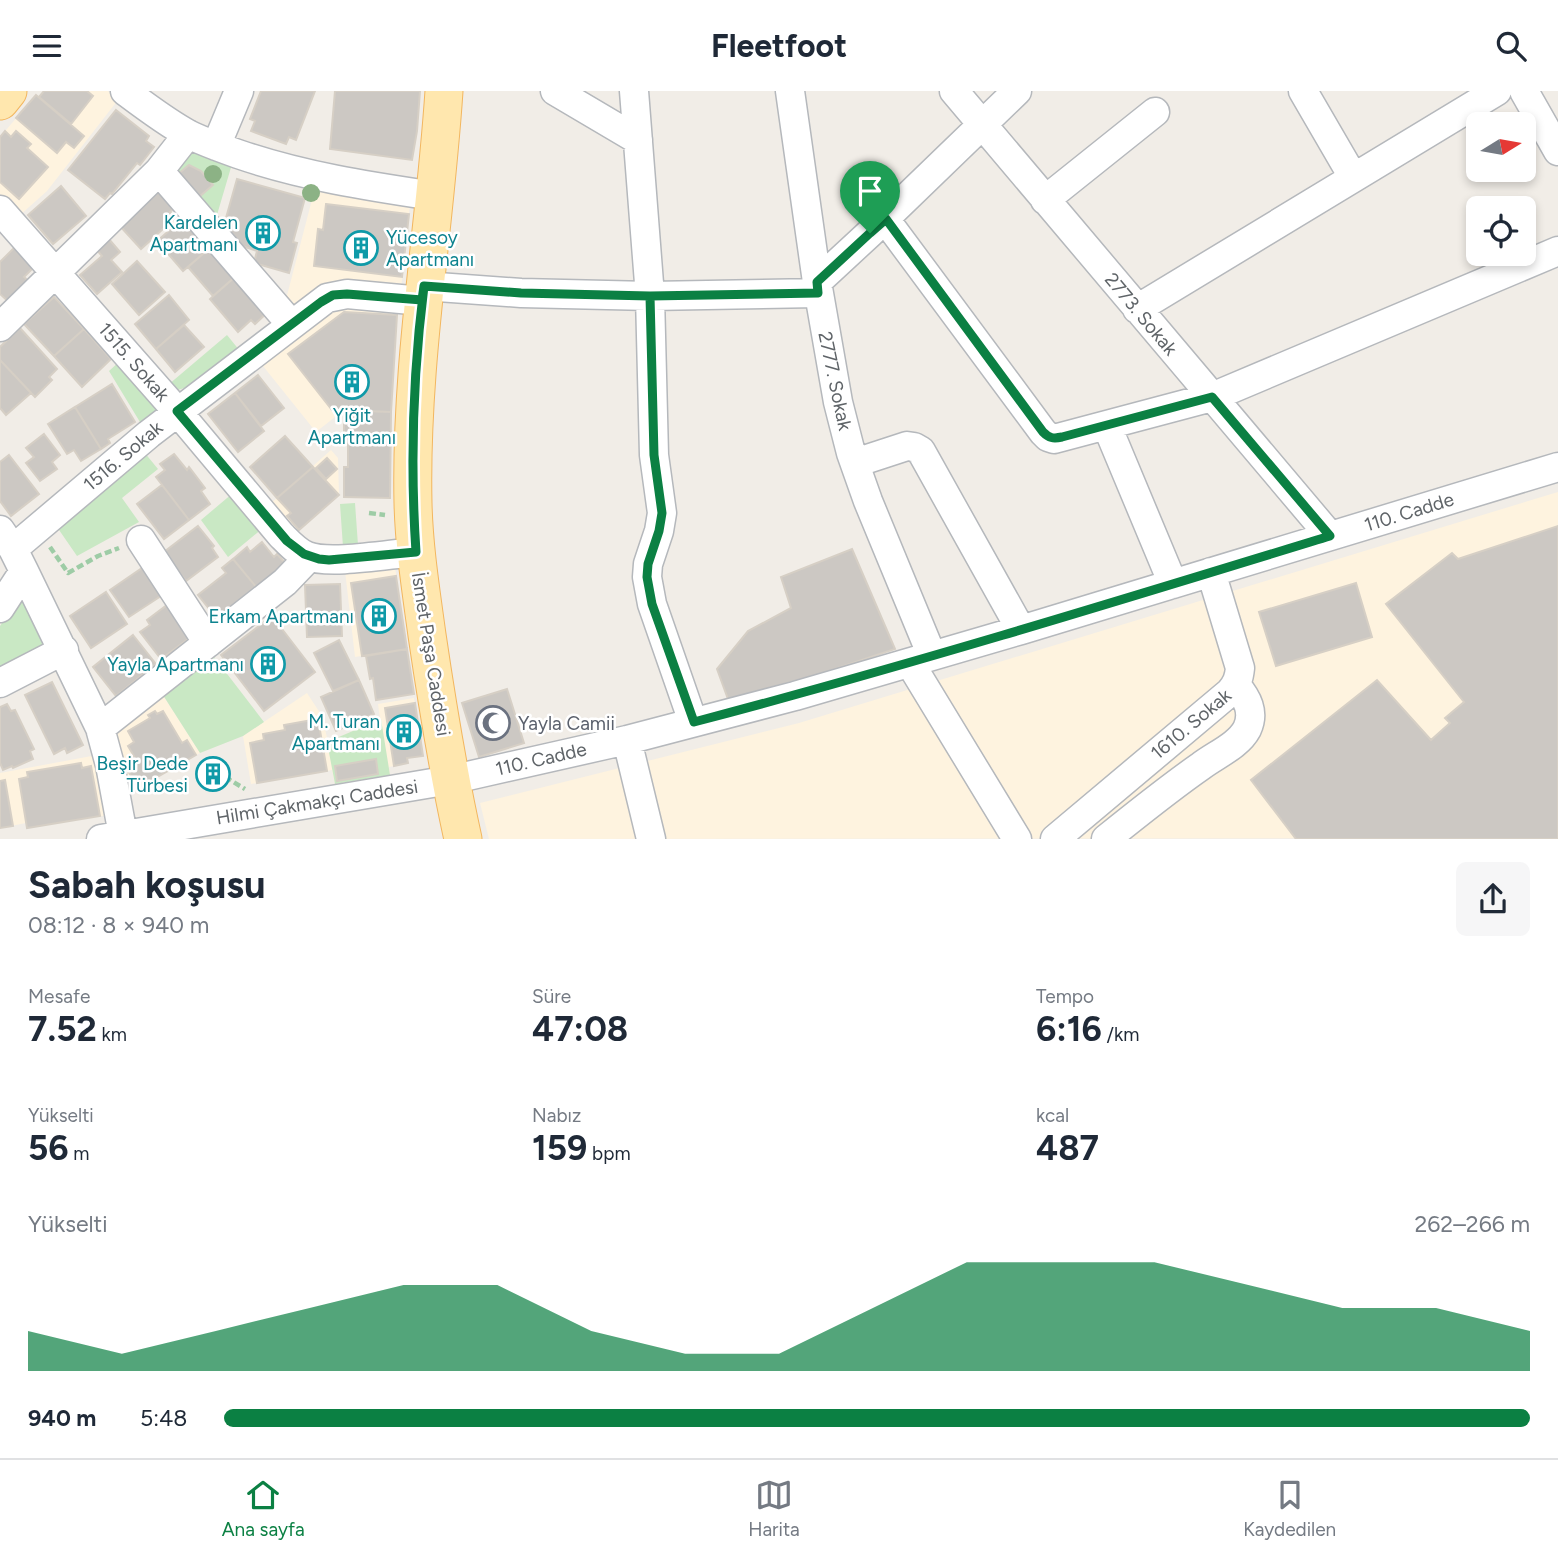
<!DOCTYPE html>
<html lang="tr">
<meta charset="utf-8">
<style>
:root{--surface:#fff;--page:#f6f6f7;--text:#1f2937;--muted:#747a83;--line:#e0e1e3;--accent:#0b8043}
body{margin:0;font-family:Figtree,sans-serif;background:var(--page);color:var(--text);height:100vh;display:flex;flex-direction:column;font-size:26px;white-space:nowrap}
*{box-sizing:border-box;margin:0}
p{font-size:23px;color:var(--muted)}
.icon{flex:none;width:38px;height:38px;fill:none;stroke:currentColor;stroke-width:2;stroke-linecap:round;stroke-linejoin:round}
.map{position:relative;height:748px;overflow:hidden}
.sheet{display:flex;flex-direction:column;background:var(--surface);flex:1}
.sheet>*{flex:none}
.needle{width:46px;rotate:79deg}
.fabs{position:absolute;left:1466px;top:21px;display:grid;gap:14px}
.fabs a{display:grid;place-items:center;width:70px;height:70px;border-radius:10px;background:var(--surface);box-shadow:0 4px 10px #0003;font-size:35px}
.pin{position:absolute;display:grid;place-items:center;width:60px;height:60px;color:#fff;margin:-72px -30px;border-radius:50% 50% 50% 0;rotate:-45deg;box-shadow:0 0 7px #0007}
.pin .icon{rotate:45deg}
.round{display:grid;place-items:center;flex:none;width:74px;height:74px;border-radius:10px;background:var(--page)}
.headline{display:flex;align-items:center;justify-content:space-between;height:119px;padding:0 28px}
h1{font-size:38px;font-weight:700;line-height:52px}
.metrics{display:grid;grid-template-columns:repeat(3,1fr);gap:10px;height:119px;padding:7px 28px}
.metrics div{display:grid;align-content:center}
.metrics b{font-size:35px;font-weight:700}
.metrics small{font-size:19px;font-weight:400}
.metrics p{font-size:19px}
.chart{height:196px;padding:14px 28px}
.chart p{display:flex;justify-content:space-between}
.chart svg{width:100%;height:126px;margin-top:7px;fill:var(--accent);opacity:.7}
ul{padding:0 28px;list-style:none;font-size:23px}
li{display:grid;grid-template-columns:112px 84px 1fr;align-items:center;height:52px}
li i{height:18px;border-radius:9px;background:var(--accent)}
header{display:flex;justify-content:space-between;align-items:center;height:91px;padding:0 28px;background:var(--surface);font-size:32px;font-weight:700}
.menu{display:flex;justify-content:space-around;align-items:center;height:98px;border-top:2px solid var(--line);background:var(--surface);font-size:19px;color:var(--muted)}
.menu a{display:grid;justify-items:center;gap:4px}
.menu .current{color:var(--accent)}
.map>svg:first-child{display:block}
.commercial{fill:#fef3df}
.green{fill:#c9e8c4}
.building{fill:#ccc8c3;stroke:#d6cfc5;stroke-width:2}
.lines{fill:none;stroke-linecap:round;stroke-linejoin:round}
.minor-casing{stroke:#b5b8bc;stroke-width:31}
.major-casing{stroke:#f2b65f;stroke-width:39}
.path{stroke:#9ecca6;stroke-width:4.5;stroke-dasharray:7 3.5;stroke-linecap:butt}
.minor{stroke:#fff;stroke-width:28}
.major{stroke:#ffe7ae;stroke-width:37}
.tree{fill:#8cb285}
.route-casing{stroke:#fff;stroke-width:14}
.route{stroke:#0b8043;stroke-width:9}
.labels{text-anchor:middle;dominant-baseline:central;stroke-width:5;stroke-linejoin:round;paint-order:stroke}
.culture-label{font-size:19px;fill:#0d838f;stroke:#fff;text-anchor:end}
.street-label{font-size:19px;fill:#5f6468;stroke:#fff}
.worship-label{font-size:19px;fill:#5b616d;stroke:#fff;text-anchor:start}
</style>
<header><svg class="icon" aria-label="menu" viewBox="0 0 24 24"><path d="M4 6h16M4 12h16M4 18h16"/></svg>Fleetfoot<svg class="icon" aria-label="search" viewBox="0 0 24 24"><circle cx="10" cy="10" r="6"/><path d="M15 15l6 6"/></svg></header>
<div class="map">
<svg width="1558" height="748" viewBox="0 0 1558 748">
<rect width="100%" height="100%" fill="#f1ede7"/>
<path class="commercial" d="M44,0H108L118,9L47,100L19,125L0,103V46L36,4L39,6Z
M315,97L410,113L401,198L288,221L284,216Z
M331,215L398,217L391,321L344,319L316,341L259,270Z
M331,359L338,367L339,404L294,443L269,414Z
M1558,401V747L489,748L480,712L799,632Z
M395,476L407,558L355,566L345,480Z
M161,601L200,662L126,703L113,639Z
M307,602L322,625L328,651L380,628L378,613L414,607L423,665L407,667L408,672L389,676L390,684L385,685L335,693L332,679L251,693L243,645Z
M97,664L109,724L27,737L26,732L0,737V682Z"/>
<path class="green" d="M193,58L232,73L214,134L169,81Z
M227,244L240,260L190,295L175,300L168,294Z
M120,270L164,320L143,336L109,280Z
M144,361L158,378L122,407L139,431L77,465L57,436Z
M233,402L263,437L228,466L201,429Z
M355,412L358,454L343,456L340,413Z
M23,500L52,556L0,583V535Z
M211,562L264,631L243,645L200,662L161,601Z
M381,628L390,684L335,693L327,651Z"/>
<path class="building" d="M44,0H87L93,5L71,33L39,6Z
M261,0H315L296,49L289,46L286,53L251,40L255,30L250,28Z
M335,0H420L417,40L412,69L330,58Z
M36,4L84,45L74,57L66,51L57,62L16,27Z
M116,19L149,45L146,50L154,56L140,74L137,72L112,103L110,102L105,108L68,79Z
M5,40L11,46L16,40L31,53L27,57L48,76L19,108L0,91V46Z
M189,74L201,80L213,94L199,106L178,83Z
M237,88L305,107L293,151L297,152L289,182L254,172L257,160L242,155L224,134Z
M61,95L86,125L53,153L28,124Z
M158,98L175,116L170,121L175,127L141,158L119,134Z
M326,113L409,123L402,186L314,175L318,138L323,139Z
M185,126L211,156L183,180L157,150Z
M108,147L120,161L111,169L122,181L97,203L80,184L102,165L96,158Z
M15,156L34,176L24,186L30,191L10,212L0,203V171Z
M211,156L236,185L213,205L188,176Z
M137,170L165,201L139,224L112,193Z
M236,185L268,221L255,233L251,229L238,241L210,208Z
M169,204L189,229L156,258L135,233Z
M54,206L84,238L54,265L24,233Z
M344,221L397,224L391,321L332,319L288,263Z
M184,234L204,256L175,281L156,258Z
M20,237L57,278L49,286L52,289L35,306L0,269V256Z
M84,238L111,268L82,296L54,265Z
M0,269L31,302L6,324L0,317Z
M258,284L284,317L261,335L235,302Z
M112,293L135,331L108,348L110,352L101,358L75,316Z
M235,302L264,340L238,361L208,323Z
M75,316L101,358L81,370L74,359L67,363L48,333Z
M344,319L391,321L390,407L344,406V376H348V351H344Z
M44,343L60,364L52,371L57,378L40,390L26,372L34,366L26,357Z
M285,345L313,376L277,407L250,376Z
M174,363L187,379L189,376L205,397L201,400L210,413L189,429L156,386L165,379L160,373Z
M9,364L39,403L11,425L0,410V371Z
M327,367L337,378L326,388L316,377Z
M313,376L339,404L299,439L287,425L291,422L277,407Z
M162,394L189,429L164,448L137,413Z
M198,435L214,455L212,457L218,466L186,490L164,461Z
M1558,435V748H1296L1251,689L1377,589L1431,649L1450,632L1445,627L1464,611L1386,513L1452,462L1458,468Z
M262,451L274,466L277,463L286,473L257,497L233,468L247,456L250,461Z
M852,458L895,558L820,583L728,608L717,578L748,540L791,517L781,486Z
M233,468L257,497L218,529L198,504L226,482L222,477Z
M145,475L164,503L129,526L110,499Z
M396,485L407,558L362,565L351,492Z
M1356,492L1372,546L1276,575L1259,521Z
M340,493L342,545L307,546L305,494Z
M106,501L127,533L91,557L70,525Z
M167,514L191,546L161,568L140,541L150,534L147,529Z
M272,525L315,581L264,620L221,564Z
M133,544L156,573L116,605L93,576Z
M339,549L359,589L333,600L314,562Z
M407,558L414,603L376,609L373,587L370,588L366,565Z
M359,589L374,623L336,640L321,606Z
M52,591L83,654L67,662L65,657L54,663L25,604Z
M507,598L524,652L479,666L462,612Z
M415,612L423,665L407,667L408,672L394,675L385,617Z
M7,613L11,620L15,619L34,658L30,660L33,668L13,677L12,675L3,679L0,672V616Z
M155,620L157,623L163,620L182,652L187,649L196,664L138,697L128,680L134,677L129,667L134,665L128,655L134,651L128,640L150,627L148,624Z
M318,628L327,680L257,692L250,652L264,649L263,643L285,639L284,634Z
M376,668L378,683L337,690L335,675Z
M81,672L82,677L91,675L100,725L27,737L19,688L28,686L27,681Z
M218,675L221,688L209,690L206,677Z
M5,689L13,735L0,737V690Z"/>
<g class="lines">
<g class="minor-casing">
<path id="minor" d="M125,0C145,15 166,31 188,43C204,51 221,57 238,63C302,85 367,95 434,105
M555,0L638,49
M634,0L650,205L654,364L662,422L659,440L648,473L647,486L652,513L693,631
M790,0L817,191L838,311L851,362L868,410L932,565
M954,0L1330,445
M1303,0L1353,86
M1524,0L1558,60
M216,55L239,0
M159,80L291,233
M1045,109L1155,21
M0,119L177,320L281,444C289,452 297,461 307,465C330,474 389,463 416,461
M885,128L1043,341L1048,346L1054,348L1212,306L1558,160
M817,191L870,142L1017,0
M424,195L521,202L650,205L818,202
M1137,218L1497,0
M0,236L159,80L188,43
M1107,335L1173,493
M855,372L907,355L914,356L921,360L1021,539
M0,439L13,458L24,480L100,637L110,674L123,744
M141,449L208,552
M13,458L149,343L327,207L347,203L422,210
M0,517L24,480
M910,572L1017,748
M0,592L64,559
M100,637L285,491L309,466
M627,649L651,748
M101,748L450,689L627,649L795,605L1021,539L1558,376
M1055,748L1230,601C1237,593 1239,587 1240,577L1211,481
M1106,748C1137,723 1168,698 1201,675C1215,664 1238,655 1247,638C1255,621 1247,607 1236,594"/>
</g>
<g class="major-casing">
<path id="major" d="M444,0C435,138 410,273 413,412C414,456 421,500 427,544C437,612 448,680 463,748
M0,10L8,0"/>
</g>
<path class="path" d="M369,422L385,424
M50,456L68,482L98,465L119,457
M225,686L245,698"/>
<use href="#minor" class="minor"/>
<use href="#major" class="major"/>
</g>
<g class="tree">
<circle cx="213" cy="83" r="9"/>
<circle cx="311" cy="102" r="9"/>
</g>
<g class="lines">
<g class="route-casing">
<path id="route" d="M870,142L817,191L818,202L650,205L521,202L424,195L422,209L347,203L333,204L321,211L177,320L287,450L304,463L319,468L329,469L416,461C410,372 413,283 424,195L521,202L650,205L654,364L662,422L659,440L648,473L647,486L652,513L694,631C907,575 1118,510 1330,445L1212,306L1062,346C1053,348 1049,347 1043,341L886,128L870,142"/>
</g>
<use href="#route" class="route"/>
</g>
<defs>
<g id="building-ring" transform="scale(1.75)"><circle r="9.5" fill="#fff" stroke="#0f9aa8" stroke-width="1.5"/><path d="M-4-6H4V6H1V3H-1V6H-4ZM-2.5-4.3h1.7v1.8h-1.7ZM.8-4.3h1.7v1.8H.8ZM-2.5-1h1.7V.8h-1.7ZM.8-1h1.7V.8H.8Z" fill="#0f9aa8"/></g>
<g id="mosque-ring" transform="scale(1.75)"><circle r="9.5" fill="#fff" stroke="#6b7280" stroke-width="1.5"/><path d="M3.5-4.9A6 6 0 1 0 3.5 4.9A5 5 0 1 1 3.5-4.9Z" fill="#6b7280"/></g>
</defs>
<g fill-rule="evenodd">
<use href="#building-ring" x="263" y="142"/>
<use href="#building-ring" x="361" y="157"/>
<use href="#building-ring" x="352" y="291"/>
<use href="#building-ring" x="379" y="525"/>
<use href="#building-ring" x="268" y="573"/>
<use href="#mosque-ring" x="493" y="632"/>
<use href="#building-ring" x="404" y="641"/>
<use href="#building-ring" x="213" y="683"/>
</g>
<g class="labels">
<g class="culture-label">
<text x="238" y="131">Kardelen<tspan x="238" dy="22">Apartmanı</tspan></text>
<text x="386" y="146" text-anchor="start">Yücesoy<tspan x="386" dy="22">Apartmanı</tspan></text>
<text x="352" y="324" text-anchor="middle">Yiğit<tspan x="352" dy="22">Apartmanı</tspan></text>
<text x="354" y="525">Erkam Apartmanı</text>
<text x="244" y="573">Yayla Apartmanı</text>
<text x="380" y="630">M. Turan<tspan x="380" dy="22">Apartmanı</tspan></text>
<text x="188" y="672">Beşir Dede<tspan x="188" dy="22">Türbesi</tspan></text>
</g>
<g class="street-label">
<text transform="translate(1141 223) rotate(50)">2773. Sokak</text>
<text transform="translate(134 271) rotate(49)">1515. Sokak</text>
<text transform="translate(835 290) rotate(78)">2777. Sokak</text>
<text transform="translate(123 365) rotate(-40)">1516. Sokak</text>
<text transform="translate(1409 421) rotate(-17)">110. Cadde</text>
<text transform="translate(431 563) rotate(81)">İsmet Paşa Caddesi</text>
<text transform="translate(1191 633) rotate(-40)">1610. Sokak</text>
<text transform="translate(541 668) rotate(-13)">110. Cadde</text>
<text transform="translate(317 711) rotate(-9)">Hilmi Çakmakçı Caddesi</text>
</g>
<g class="worship-label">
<text x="518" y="632">Yayla Camii</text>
</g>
</g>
</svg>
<div class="fabs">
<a><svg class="needle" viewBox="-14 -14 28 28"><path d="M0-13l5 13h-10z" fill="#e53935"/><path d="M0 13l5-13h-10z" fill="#747a83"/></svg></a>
<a><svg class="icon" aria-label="locate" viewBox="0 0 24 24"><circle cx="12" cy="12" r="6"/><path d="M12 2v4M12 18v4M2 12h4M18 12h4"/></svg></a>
</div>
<div class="pin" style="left:870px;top:142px;background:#1e9e55"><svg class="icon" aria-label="arrive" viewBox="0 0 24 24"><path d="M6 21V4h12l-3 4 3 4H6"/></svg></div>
</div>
<section class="sheet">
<div class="headline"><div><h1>Sabah koşusu</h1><p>08:12 · 8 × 940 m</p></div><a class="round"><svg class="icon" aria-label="share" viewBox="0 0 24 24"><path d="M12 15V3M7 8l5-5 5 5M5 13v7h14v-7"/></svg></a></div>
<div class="metrics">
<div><p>Mesafe</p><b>7.52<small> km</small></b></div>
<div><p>Süre</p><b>47:08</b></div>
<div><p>Tempo</p><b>6:16<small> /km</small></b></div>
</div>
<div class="metrics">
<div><p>Yükselti</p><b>56<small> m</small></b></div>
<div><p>Nabız</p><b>159<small> bpm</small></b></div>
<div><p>kcal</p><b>487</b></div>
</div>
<div class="chart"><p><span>Yükselti</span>262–266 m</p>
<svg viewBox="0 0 160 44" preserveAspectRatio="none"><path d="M0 44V30L10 38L20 30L30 22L40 14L50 14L60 30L70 38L80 38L90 22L100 6L110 6L120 6L130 14L140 22L150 22L160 30V44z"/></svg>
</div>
<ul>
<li><b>940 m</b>5:48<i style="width:100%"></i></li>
</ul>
</section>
<nav class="menu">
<a class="current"><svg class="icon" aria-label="home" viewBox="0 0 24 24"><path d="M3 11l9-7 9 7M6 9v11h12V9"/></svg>Ana sayfa</a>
<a><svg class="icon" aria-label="map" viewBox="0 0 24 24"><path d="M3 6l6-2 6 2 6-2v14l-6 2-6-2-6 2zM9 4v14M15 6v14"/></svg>Harita</a>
<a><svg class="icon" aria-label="saved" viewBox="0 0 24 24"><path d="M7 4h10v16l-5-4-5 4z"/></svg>Kaydedilen</a>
</nav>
